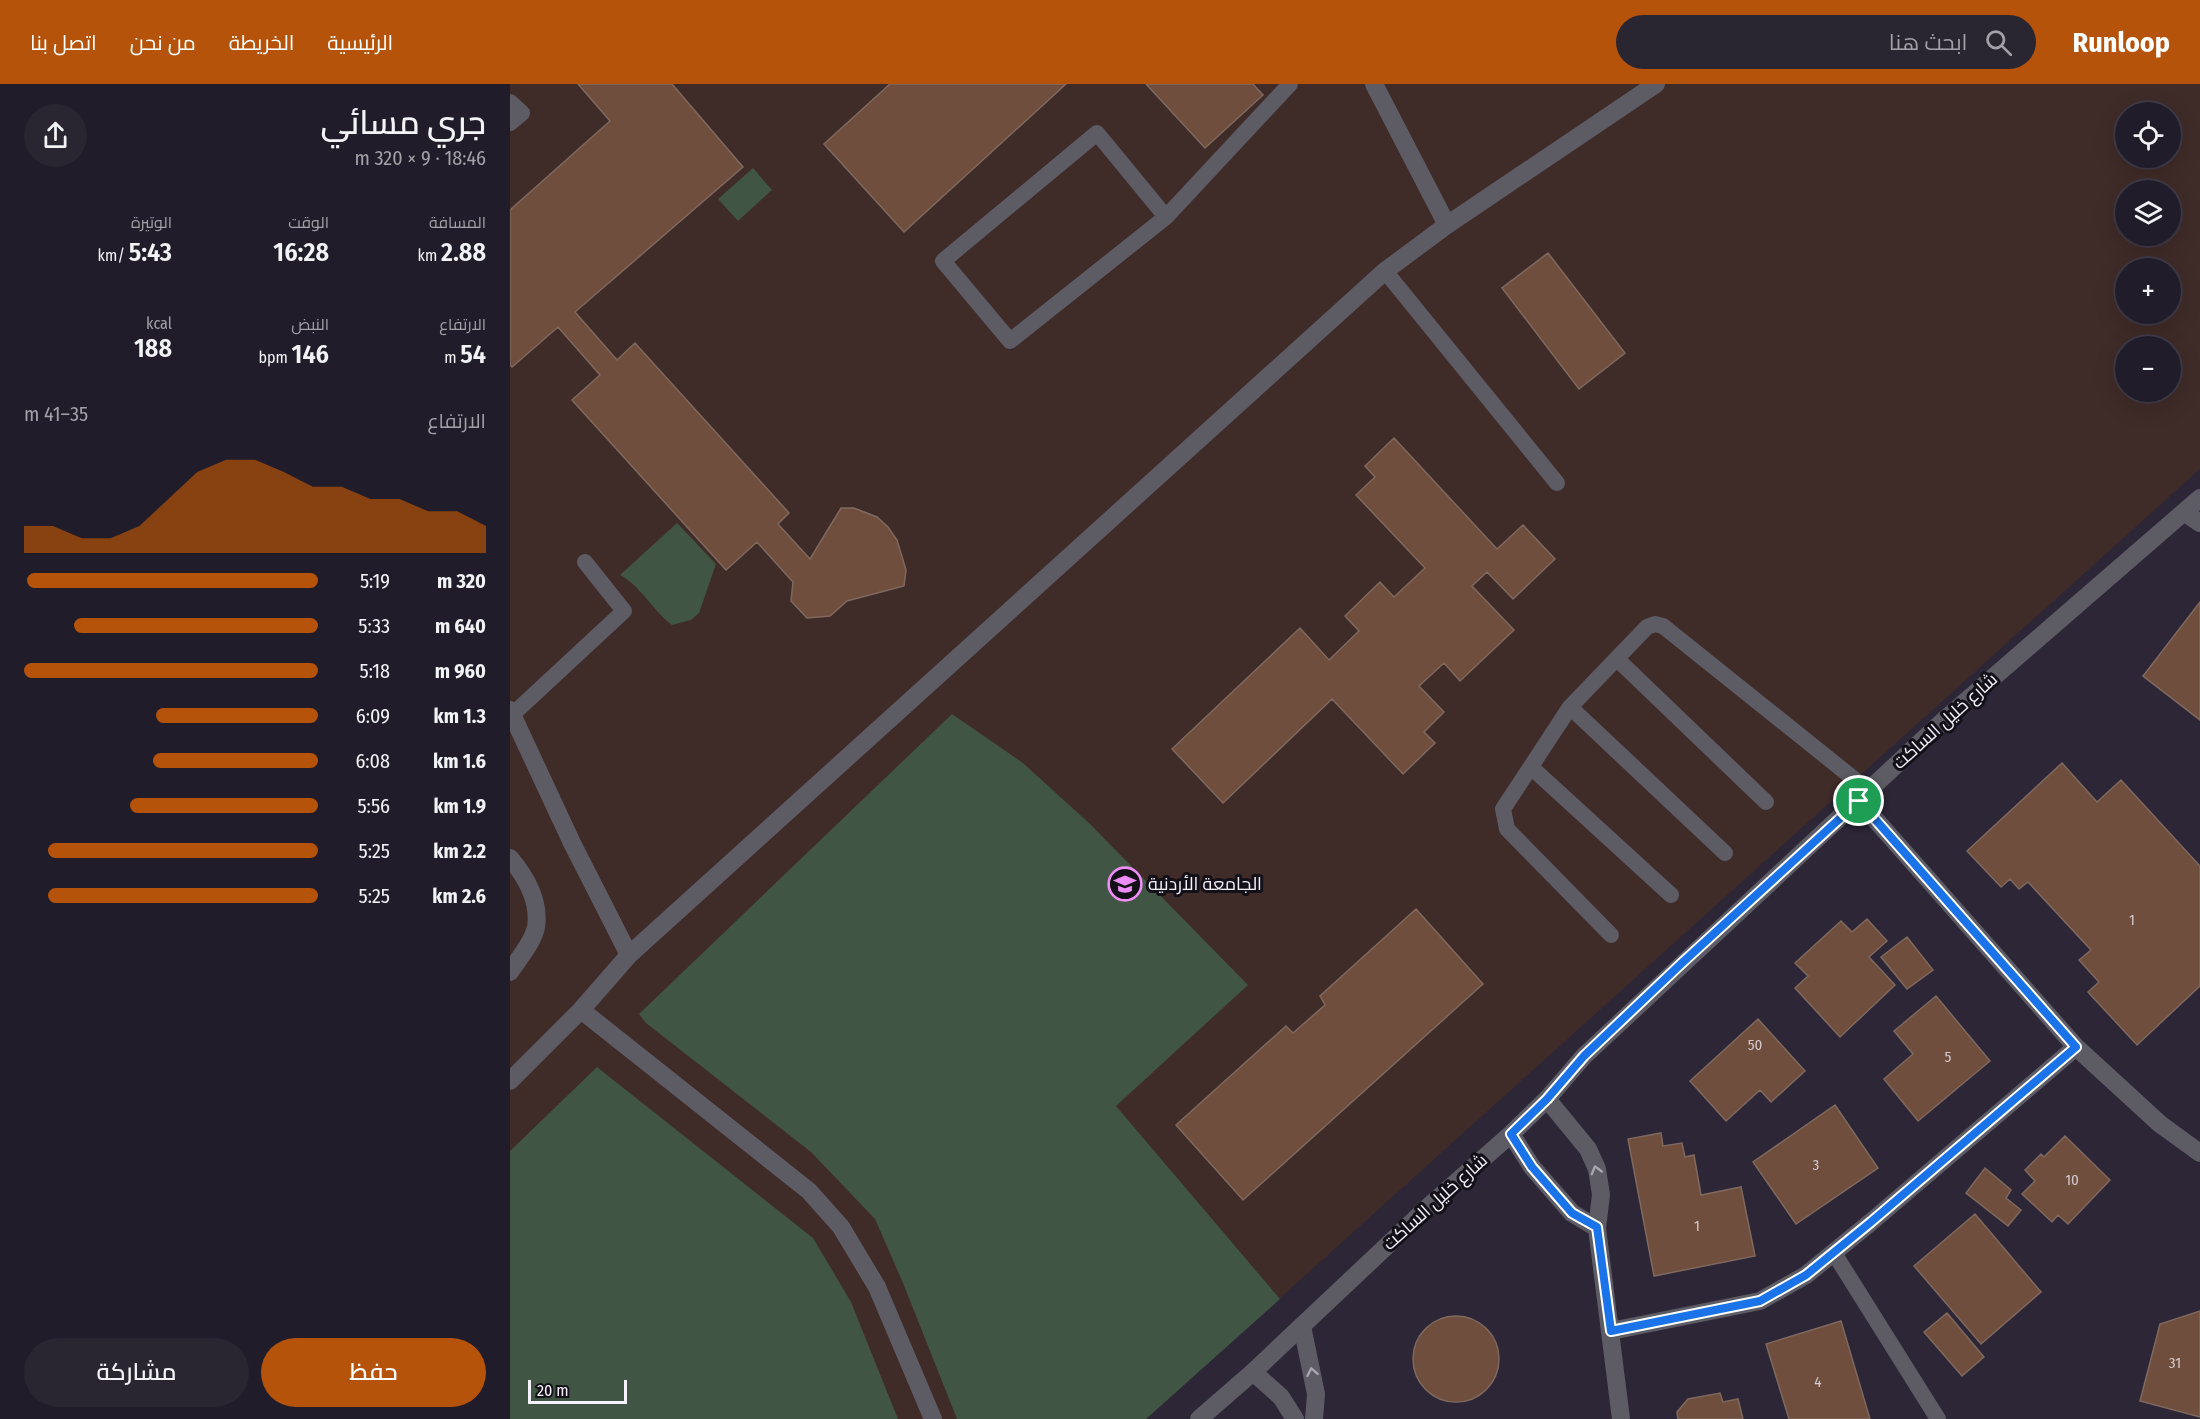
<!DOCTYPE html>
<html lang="ar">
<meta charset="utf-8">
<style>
:root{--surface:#211c29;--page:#292531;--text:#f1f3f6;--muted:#a2a1a8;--line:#3e3a46;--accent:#b45309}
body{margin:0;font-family:"Fira Sans Condensed",Cairo,sans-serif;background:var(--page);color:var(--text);direction:rtl;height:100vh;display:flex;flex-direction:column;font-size:22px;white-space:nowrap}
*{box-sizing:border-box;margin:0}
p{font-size:20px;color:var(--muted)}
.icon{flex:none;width:33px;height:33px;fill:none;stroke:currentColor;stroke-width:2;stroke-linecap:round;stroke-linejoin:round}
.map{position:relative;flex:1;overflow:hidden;direction:ltr}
.details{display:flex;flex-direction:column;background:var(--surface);width:510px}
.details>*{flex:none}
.tools{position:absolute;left:1605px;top:18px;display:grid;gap:12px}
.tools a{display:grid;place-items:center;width:66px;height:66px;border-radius:50%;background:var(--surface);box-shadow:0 6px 24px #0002,0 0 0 2px var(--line);font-size:30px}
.scale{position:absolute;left:18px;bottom:15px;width:99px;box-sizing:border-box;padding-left:6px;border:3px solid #f6f2fe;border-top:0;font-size:16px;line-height:21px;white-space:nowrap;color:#f6f2fe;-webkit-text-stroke:4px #131018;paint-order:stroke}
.pin{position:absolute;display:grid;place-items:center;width:51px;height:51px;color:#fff;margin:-26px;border:3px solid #fff;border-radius:50%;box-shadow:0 2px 6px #0007}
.round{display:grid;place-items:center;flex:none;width:63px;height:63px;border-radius:32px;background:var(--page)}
.headline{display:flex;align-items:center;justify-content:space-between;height:102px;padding:0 24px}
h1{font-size:33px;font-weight:600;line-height:45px}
.metrics{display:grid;grid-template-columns:repeat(3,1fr);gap:9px;height:102px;padding:6px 24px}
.metrics div{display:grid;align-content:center}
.metrics b{font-size:26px;font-weight:600}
.metrics small{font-size:16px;font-weight:400}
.metrics p{font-size:16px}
.chart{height:168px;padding:12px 24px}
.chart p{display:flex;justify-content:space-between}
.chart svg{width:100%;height:108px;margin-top:6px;fill:var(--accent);opacity:.7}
.primary-button{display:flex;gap:12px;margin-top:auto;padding:12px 24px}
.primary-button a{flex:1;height:69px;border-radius:36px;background:var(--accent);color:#fff;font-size:24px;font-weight:600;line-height:69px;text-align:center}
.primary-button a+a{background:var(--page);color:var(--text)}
ul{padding:0 24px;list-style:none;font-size:20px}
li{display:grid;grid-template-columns:96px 72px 1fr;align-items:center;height:45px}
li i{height:15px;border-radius:8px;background:var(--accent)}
header{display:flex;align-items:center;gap:36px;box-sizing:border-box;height:84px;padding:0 30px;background:var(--accent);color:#fff}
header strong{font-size:28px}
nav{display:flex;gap:33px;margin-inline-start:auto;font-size:21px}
.search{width:420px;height:54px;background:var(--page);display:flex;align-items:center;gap:15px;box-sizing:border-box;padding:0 21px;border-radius:33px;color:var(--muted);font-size:22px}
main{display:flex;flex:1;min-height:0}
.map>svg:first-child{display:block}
.education{fill:#3f2b28;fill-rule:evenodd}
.green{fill:#405543}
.building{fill:#6f4e3e;stroke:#7f695e;stroke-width:1.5}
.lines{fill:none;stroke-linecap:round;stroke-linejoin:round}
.service{stroke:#5d5b64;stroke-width:16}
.minor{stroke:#5d5b64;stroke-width:18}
.tertiary{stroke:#5d5b64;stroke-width:18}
.oneway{stroke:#aaa6b1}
.route-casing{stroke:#fff;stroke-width:12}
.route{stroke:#1a73e8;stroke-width:8}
.labels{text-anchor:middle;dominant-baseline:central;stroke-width:6;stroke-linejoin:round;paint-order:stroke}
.number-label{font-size:15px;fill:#d4c9ce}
.street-label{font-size:18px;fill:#f6f2fe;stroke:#131018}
.poi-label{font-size:18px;fill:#f6f2fe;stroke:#131018;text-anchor:start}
</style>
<header>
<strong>Runloop</strong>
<div class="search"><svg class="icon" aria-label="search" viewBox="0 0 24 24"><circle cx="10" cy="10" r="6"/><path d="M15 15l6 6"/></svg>ابحث هنا</div>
<nav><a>الرئيسية</a><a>الخريطة</a><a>من نحن</a><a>اتصل بنا</a></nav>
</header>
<main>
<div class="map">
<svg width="1690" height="1335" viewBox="0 0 1690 1335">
<rect width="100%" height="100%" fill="#2c2637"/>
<path class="education" d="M0,0H1690V385L636,1335H0ZM1616,28H1660V74H1616ZM1616,106H1660V152H1616ZM1616,184H1660V230H1616ZM1616,262H1660V308H1616Z"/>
<path class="green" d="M243,84L262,106L228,137L208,115Z
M167,439L206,480L189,529L181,536L162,541C142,526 132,503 110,491Z
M442,630L513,679L580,740L738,901L606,1022L770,1215L636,1335H447L393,1199L365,1135L301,1068L136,939L129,930Z
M87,983L303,1154L341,1218L388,1335H0V1067Z"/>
<path class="building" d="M68,0H162L233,83L65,228L107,276L125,259L279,429L268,440L300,475L331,424H344L367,433L378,443L387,456L396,486L394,502L337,517L320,532L297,534L281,517L283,498L247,458L216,486L62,316L90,291L48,243L2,283L0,281V126L100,37Z
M380,0H556L394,148L314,60Z
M636,0H743L753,11L695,64Z
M1038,169L1115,269L1069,305L992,204Z
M884,354L987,465L1013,441L1045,475L1003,515L977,488L962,502L1004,546L950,597L934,579L909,602L934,628L914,648L925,659L893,690L822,615L713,719L662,665L790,544L819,576L849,547L835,532L870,498L884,513L915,484L846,411L865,393L855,382Z
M1690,518V636L1633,592Z
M1552,679L1587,718L1611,696L1690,782V902L1627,961L1578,908L1589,898L1569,876L1581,866L1518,798L1509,805L1500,795L1491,803L1457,767Z
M906,825L973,900L733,1116L666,1041L776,942L783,949L815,921L810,912Z
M1357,835L1377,857L1359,873L1385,901L1330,953L1285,904L1298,892L1285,879L1331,837L1342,848Z
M1397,853L1423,886L1397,905L1371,873Z
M1426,912L1480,977L1408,1037L1374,995L1403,970L1384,947Z
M1248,935L1295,987L1261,1018L1250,1006L1216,1037L1180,997Z
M1325,1021L1368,1084L1286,1140L1243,1078Z
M1151,1049L1153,1062L1172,1059L1175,1073L1184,1071L1191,1111L1231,1103L1245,1172L1144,1192L1118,1055Z
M1555,1052L1600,1096L1558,1140L1548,1131L1542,1138L1512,1110L1525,1097L1515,1086L1531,1070L1534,1073Z
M1475,1084L1501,1106L1496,1114L1511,1126L1498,1142L1456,1109Z
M1465,1130L1531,1208L1471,1260L1404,1182Z
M1690,1227V1333L1630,1317L1650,1240Z
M1437,1229L1474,1273L1452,1292L1414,1248Z
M903 1275a43 43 0 1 1 86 0a43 43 0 1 1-86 0Z
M1331,1237L1360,1335H1279L1256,1260Z
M1210,1309L1213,1318L1228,1315L1233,1335H1168L1167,1328L1178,1315Z"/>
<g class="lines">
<path class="service" d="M0,18L12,29L0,39
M656,133L587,49L433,177L500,257L656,133L780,0
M875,187L1047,399
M1107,575L1256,718
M1060,623L1215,769
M2,631L114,527L75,478
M1021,683L1161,811
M1101,851L997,745L993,725L1060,623L1137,543L1145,540L1153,542L1359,707
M1324,1169L1428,1335"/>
<path class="minor" d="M864,0L937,141
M1674,428L1690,439
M0,626L62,759L119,871
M1349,717L1566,963L1650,1040L1690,1069
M0,774C16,793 30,817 26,843C23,859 8,875 0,888
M71,926L299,1107L331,1143L367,1203L423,1335
M0,997L71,926L119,871L875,187L937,141L1146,0
M1037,1015L1078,1065L1087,1085L1091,1111L1087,1144L1111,1335
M1001,1050L1022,1083L1062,1129L1087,1144
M792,1242L806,1310L804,1335
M1101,1247L1250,1217L1296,1191L1361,1138L1566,963
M743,1288L771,1313L785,1335"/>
<path class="tertiary" d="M689,1335L743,1288L918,1123L1001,1050L1037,1015L1074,972L1433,637L1690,414"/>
</g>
<defs><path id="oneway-chevron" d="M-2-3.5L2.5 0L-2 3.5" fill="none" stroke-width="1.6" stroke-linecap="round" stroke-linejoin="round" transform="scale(1.5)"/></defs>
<g class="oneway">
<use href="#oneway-chevron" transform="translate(1086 1086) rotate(-105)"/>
<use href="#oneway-chevron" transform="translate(802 1288) rotate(-101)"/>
</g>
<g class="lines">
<g class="route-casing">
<path id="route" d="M1349,717L1566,963L1361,1138L1296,1191L1250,1217L1101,1247L1087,1143L1062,1129L1022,1083L1001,1050L1037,1015L1074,972L1173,878Z"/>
</g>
<use href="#route" class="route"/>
</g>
<defs>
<g id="university-ring" transform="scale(1.725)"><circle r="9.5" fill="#131018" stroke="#ee8cf8" stroke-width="1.5"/><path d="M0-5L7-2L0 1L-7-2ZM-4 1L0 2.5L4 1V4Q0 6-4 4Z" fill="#ee8cf8"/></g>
</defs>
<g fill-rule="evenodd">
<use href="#university-ring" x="615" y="800"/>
</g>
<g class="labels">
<g class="number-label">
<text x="1622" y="836">1</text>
<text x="1245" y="961">50</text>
<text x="1438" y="973">5</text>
<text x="1306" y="1081">3</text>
<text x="1562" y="1096">10</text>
<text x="1187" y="1142">1</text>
<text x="1665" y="1279">31</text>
<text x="1308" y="1298">4</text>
</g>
<g class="street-label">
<text transform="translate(1435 637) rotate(-42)">شارع خليل الساكت</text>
<text transform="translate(925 1118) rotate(-42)">شارع خليل الساكت</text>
</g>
<g class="poi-label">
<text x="638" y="800">الجامعة الأردنية</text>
</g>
</g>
</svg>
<div class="tools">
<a><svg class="icon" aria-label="locate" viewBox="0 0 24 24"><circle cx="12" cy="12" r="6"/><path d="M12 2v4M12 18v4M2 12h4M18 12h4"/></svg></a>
<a><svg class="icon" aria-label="layers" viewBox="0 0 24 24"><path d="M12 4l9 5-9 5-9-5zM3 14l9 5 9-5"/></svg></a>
<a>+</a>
<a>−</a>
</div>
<div class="scale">20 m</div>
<div class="pin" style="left:1349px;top:717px;background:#1e9e55"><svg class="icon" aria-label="arrive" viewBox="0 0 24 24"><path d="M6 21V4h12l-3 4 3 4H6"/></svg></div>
</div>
<section class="details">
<div class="headline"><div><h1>جري مسائي</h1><p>18:46 · 9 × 320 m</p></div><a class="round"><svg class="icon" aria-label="share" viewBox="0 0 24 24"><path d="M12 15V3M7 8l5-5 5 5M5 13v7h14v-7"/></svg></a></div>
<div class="metrics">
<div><p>المسافة</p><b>2.88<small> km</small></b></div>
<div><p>الوقت</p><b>16:28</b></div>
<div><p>الوتيرة</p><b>5:43<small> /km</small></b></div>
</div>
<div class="metrics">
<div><p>الارتفاع</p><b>54<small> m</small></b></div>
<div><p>النبض</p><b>146<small> bpm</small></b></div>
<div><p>kcal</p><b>188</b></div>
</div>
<div class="chart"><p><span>الارتفاع</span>35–41 m</p>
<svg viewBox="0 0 160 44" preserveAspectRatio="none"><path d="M0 44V33L10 33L20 38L30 38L40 33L50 22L60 11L70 6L80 6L90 11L100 17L110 17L120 22L130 22L140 27L150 27L160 33V44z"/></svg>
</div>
<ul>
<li><b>320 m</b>5:19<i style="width:99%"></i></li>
<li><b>640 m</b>5:33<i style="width:83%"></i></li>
<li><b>960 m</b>5:18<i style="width:100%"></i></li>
<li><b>1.3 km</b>6:09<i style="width:55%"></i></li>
<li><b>1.6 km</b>6:08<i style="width:56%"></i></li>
<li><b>1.9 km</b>5:56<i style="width:64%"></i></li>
<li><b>2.2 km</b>5:25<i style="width:92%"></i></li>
<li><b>2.6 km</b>5:25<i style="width:92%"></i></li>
</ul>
<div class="primary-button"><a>حفظ</a><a>مشاركة</a></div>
</section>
</main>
